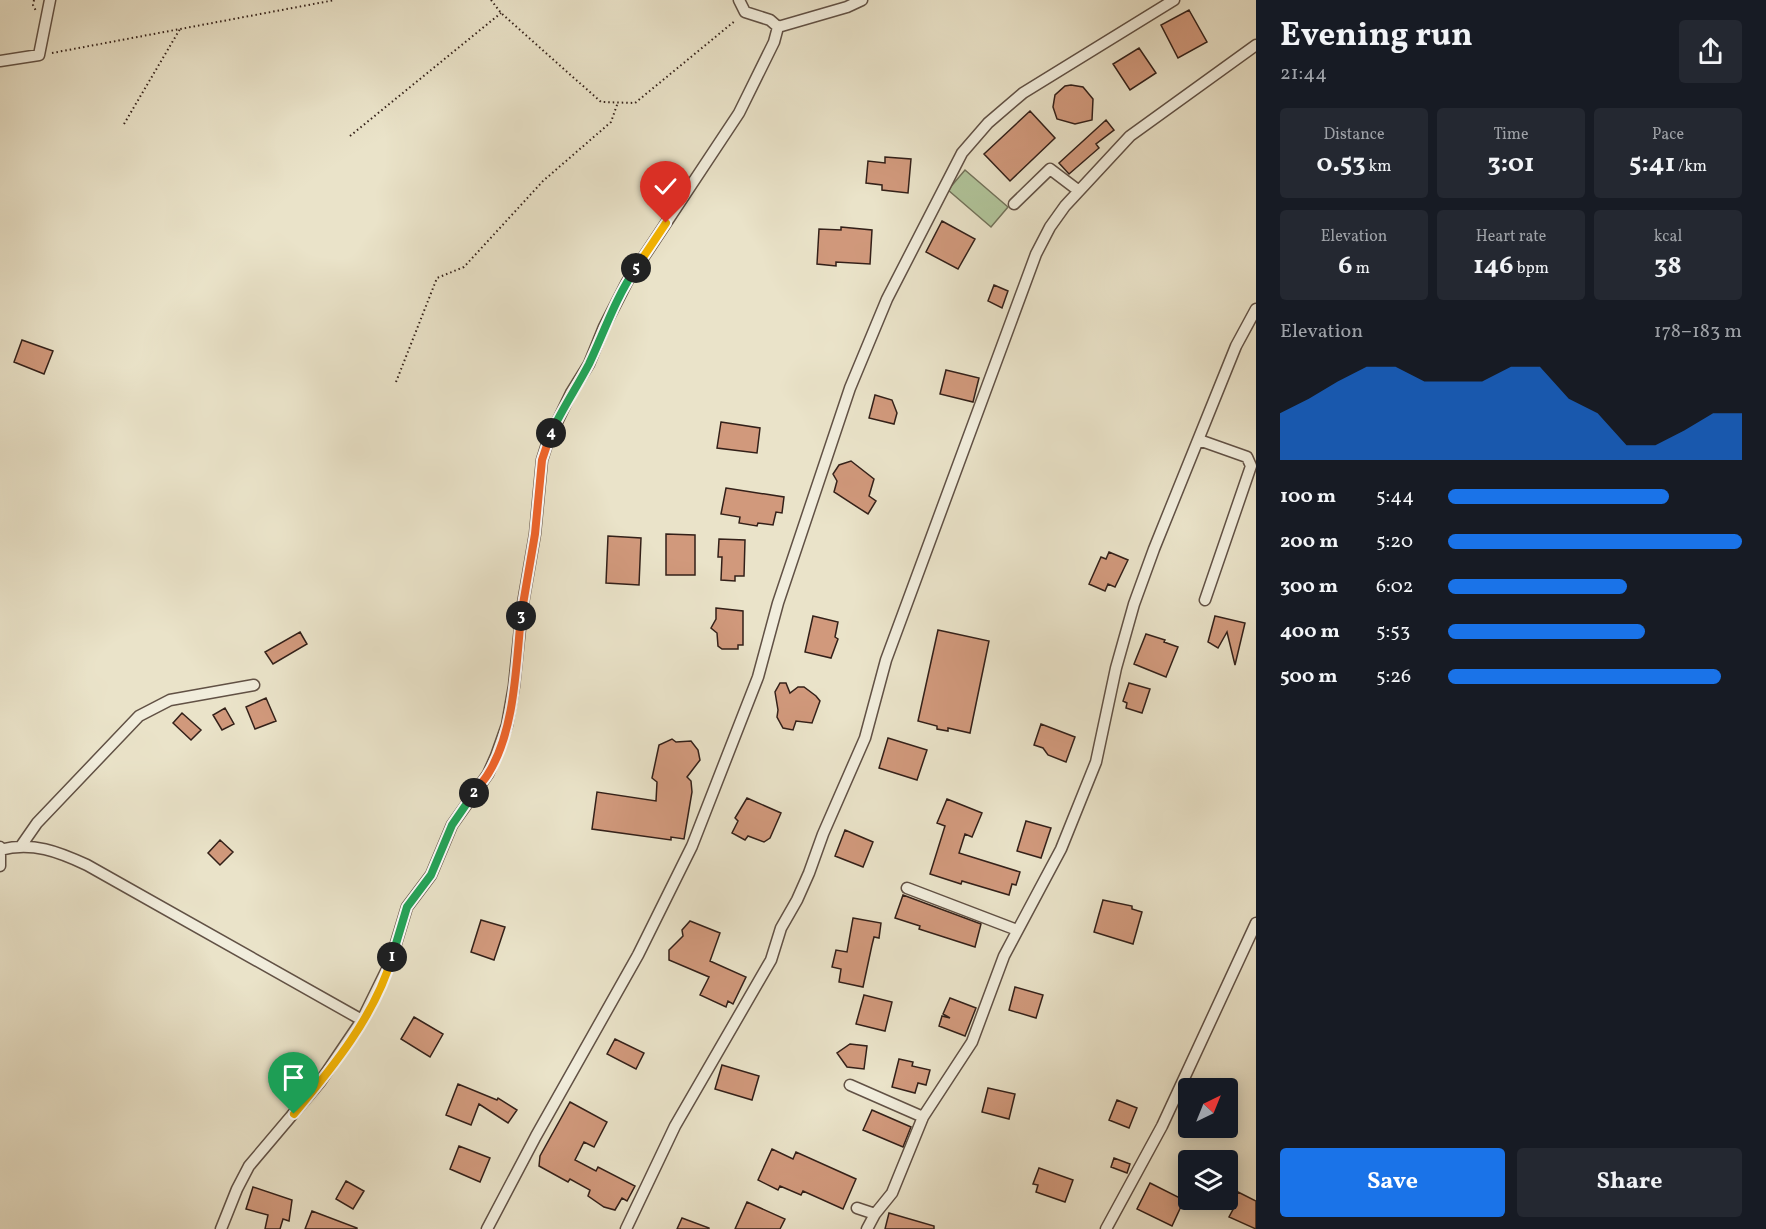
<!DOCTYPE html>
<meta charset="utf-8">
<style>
:root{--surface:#171b24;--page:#242831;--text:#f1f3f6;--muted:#9ea1a6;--accent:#1a73e8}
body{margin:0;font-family:Vollkorn,serif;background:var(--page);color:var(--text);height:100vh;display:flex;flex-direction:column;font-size:22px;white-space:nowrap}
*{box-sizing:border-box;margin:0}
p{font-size:20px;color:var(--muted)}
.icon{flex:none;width:33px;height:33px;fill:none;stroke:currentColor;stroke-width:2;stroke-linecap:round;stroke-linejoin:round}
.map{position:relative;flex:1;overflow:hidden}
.drawer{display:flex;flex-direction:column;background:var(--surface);width:510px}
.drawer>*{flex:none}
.needle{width:39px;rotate:43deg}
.buttons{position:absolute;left:1178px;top:1078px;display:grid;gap:12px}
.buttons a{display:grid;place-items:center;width:60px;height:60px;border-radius:6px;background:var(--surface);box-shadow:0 3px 15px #0003;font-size:30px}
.pin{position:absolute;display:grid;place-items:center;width:51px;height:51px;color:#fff;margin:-62px -26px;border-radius:50% 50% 50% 0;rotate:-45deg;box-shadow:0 0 6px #0007}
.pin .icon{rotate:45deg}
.km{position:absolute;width:30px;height:30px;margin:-15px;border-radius:50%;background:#222;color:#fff;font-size:16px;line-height:30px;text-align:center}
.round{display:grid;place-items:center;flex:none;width:63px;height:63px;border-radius:6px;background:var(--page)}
.head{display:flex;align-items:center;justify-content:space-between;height:102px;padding:0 24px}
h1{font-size:33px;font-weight:700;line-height:45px}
.figures{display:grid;grid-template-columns:repeat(3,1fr);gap:9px;height:102px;padding:6px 24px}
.figures div{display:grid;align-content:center;border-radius:6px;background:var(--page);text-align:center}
.figures b{font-size:26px;font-weight:700}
.figures small{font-size:16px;font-weight:400}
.figures p{font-size:16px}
.chart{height:168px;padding:12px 24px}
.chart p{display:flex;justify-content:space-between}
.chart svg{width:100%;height:108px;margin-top:6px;fill:var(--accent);opacity:.7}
.action{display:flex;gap:12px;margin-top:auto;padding:12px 24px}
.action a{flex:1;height:69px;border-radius:6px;background:var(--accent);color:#fff;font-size:24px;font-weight:700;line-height:69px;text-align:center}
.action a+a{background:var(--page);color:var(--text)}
ul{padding:0 24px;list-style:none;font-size:20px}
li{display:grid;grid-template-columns:96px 72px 1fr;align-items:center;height:45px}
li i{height:15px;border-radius:8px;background:var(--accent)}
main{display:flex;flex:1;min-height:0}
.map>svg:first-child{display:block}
.green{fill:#b1c59b;stroke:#72725a;stroke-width:1.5}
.building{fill:#d1997c;stroke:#332019;stroke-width:1.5}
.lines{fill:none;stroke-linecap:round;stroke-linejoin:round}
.street-casing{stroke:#615145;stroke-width:13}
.path{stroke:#332019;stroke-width:2;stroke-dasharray:1.5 3;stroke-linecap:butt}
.street{stroke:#f1eddc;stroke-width:10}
.split-1-casing{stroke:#fff;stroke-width:12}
.split-2-casing{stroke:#fff;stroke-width:12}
.split-3-casing{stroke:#fff;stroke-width:12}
.split-4-casing{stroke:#fff;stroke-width:12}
.split-5-casing{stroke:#fff;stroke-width:12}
.split-6-casing{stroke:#fff;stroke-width:12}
.split-1{stroke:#f5b400;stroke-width:8}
.split-2{stroke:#22a559;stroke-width:8}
.split-3{stroke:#f0652b;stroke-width:8}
.split-4{stroke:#f0652b;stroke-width:8}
.split-5{stroke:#22a559;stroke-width:8}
.split-6{stroke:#f5b400;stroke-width:8}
</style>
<main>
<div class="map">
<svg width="1256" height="1229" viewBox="0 0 1256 1229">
<rect width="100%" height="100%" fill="#eae3c9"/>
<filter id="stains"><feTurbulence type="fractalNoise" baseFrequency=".00333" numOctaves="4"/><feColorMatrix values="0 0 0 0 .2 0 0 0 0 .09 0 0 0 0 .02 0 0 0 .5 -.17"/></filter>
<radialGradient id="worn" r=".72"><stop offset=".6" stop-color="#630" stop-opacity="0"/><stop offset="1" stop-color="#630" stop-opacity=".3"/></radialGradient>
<path class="green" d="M965,170L1008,207L991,227L948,190Z"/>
<path class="building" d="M1189,10L1207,42L1178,58L1161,25Z
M1139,48L1156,73L1130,90L1113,64Z
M1071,85L1083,87L1093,99L1092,120L1075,124L1057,119L1053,107L1055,95L1065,86Z
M1030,111L1055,138L1010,181L984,154Z
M1106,120L1114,130L1096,144L1099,148L1069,174L1059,163Z
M885,157L911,159L908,193L882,190V185L866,183L868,161L885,163Z
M942,221L975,239L958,269L926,252Z
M841,227L872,230L870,264L836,262V266L817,264L819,229L841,230Z
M994,285L1008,291L1002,308L988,301Z
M22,340L53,351L44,374L14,362Z
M946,370L979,378L973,402L940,394Z
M875,395L892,400L897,413L894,424L869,418Z
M721,422L760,428L757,453L717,448Z
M851,461L874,479L869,496L876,501L868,514L834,492L837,481L833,474L839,465Z
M726,488L784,497L782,513L776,512L773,525L758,523L757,526L739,523L740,517L721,514Z
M666,534L695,535V575H666Z
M608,536L641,538L639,585L606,583Z
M719,539L745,540L744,576H735V581L721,580L722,557H718Z
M1109,552L1128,560L1115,587L1108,584L1105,591L1089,584L1101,557L1106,559Z
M716,608L743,611V645H738V649H722L718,646L717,633L711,628L716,619Z
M813,616L838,622L835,637L838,639L831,658L805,652Z
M1215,616L1245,623L1235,665L1227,632L1218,648L1208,642Z
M938,630L989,641L970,733L948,728V731L937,729V726L918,721Z
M300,632L307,644L273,664L265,652Z
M1146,634L1165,640L1164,642L1178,647L1166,677L1134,664Z
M780,683H786L790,693L798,687H804L816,696L820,701L812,723L796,721L793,730L783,728L777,717L778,710L775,692Z
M1129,683L1150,689L1142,713L1126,708L1127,703L1123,701Z
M266,698L276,721L255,729L246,707Z
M225,708L234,724L222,730L213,715Z
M182,713L201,730L191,740L173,723Z
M1041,724L1075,737L1066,762L1048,755L1043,748L1034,745Z
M888,738L927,750L917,780L879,768Z
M672,739L676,742L691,741L698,750L700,760L687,777L691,781L692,792L684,839L671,837V840L592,829L597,792L656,801L657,782L652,778L659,745Z
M747,798L781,813L770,838L764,842L748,836L745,840L732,833L738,821L735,818Z
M947,799L982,813L972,837L965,834L959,853L1020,872L1016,885L1012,884L1009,895L962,881L961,884L930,874L945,826L937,823Z
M1026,821L1051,828L1041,858L1017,851Z
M845,830L873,842L863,867L835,856Z
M220,840L233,852L220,865L208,853Z
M903,895L981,924L975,947L919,929L920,926L895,918Z
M1103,900L1132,906V909L1142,912L1133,944L1094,932Z
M853,918L881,923L879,938L874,937L872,945L863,987L839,982L841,969L832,967L836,950L847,952Z
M481,920L505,927L494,960L471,952Z
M690,921L720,933L710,961L746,977L733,1004L728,1001L726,1007L700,995L709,977L669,960V950L683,936L682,930Z
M1015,987L1043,995L1036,1018L1009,1010Z
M864,995L892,1002L885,1031L856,1024Z
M950,998L976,1008L965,1036L939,1026L942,1016L950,1018L943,1014Z
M414,1017L443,1034L430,1057L401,1039Z
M615,1039L644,1053L636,1069L607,1054Z
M850,1044L867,1046L864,1069L847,1067L837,1053Z
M899,1059L913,1062L912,1066L930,1070L926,1085L918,1083L915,1093L892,1087Z
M722,1065L759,1076L752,1100L715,1089Z
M458,1084L497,1100L498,1098L517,1110L508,1123L479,1104L471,1125L446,1115Z
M988,1088L1015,1094L1009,1119L982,1112Z
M1117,1100L1137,1108L1129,1128L1109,1120Z
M570,1102L607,1122L594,1147L584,1142L575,1160L596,1171L598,1167L635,1186L627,1201L622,1198L615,1210L604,1207L588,1196L590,1190L570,1179L568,1182L539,1166L540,1156Z
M872,1110L911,1127L903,1147L863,1130Z
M459,1146L490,1158L480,1182L450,1169Z
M772,1149L793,1159L796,1152L856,1179L843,1209L803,1191L801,1195L780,1186L778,1190L758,1180Z
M1114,1158L1130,1164L1127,1173L1111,1167Z
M1039,1168L1073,1180L1065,1202L1036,1192L1038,1185L1033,1184Z
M346,1181L364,1191L353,1209L336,1199Z
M1150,1183L1184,1200L1172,1226L1137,1209Z
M253,1187L292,1200L289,1221L283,1219L280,1229H265L268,1215L246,1209Z
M1238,1192L1256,1201V1229L1229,1217L1236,1204L1233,1201Z
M747,1202L785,1219L780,1229H735Z
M312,1211L357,1228V1229H305Z
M889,1213L934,1226V1229H885Z
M682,1218L709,1228V1229H677Z"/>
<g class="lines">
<g class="street-casing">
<path id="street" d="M778,27L847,7L862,0
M0,61L39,55L50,0
M1014,204L1050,169L1079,191
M1199,440L1247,457L1251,466L1205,600
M21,846L37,823L139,716L170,700L254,685
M0,847V866
M0,850C32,841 59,852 87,865L362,1020
M907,888L1017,930
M850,1085L923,1117
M857,1208L875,1214
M221,1229L237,1189L249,1166L320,1082L362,1020L390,963L407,907L431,875L452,825L488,774L496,756L507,725L514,686L522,609L535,534L542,460L548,441L571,393L589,364L604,327L627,282L739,113L774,42L778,27L770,20L745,12L739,0
M487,1229L536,1136L638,955L692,846L758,677L778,603L850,388L887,299L962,153L988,123L1023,93L1174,0
M626,1229L675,1126L771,960L781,928L797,900L809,873L823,834L865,738L886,660L1036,254L1050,227L1065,206L1130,136L1256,45
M867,1229L875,1214L892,1193L923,1117L972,1042L1004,956L1061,849L1096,762L1116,668L1134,604L1154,549L1236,346L1256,309
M1106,1229L1162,1126L1256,923"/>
</g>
<path class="path" d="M34,0L33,5L36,11
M491,0L501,13L601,102L635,103L736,20
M52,53L335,0
M124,124L180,29
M350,136L501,13
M396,382L437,278L464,267L543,181L611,122L618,102"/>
<use href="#street" class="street"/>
</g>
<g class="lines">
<g class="split-1-casing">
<path id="split-1" d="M294,1114C332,1068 375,1016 392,957"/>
</g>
<g class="split-2-casing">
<path id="split-2" d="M392,957L407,907L431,875L452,825L474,793"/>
</g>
<g class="split-3-casing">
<path id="split-3" d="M474,793C478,786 484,781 488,774C515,731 516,666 521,616"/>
</g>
<g class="split-4-casing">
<path id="split-4" d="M521,616L535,534L542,460L551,433"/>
</g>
<g class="split-5-casing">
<path id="split-5" d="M551,433C562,409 577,387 589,364C605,330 615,299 636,268"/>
</g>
<g class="split-6-casing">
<path id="split-6" d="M636,268L666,223"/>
</g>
<use href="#split-1" class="split-1"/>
<use href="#split-2" class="split-2"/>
<use href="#split-3" class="split-3"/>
<use href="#split-4" class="split-4"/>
<use href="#split-5" class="split-5"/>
<use href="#split-6" class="split-6"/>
</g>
<rect width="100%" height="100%" filter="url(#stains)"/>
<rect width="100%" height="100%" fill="url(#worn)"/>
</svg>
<div class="buttons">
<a><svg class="needle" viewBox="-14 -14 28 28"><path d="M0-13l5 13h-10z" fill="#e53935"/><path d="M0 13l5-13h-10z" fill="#9ea1a6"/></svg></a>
<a><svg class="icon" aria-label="layers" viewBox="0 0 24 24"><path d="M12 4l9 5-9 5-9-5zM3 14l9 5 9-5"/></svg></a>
</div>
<div class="pin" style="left:294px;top:1114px;background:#1e9e55"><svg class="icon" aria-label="arrive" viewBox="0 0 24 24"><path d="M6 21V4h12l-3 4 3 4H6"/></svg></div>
<div class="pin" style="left:666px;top:223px;background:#d93025"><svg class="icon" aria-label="check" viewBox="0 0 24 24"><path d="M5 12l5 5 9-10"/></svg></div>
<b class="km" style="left:392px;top:957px">1</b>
<b class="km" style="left:474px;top:793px">2</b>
<b class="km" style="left:521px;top:616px">3</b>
<b class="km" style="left:551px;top:433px">4</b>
<b class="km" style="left:636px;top:268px">5</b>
</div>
<section class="drawer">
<div class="head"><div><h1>Evening run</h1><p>21:44</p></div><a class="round"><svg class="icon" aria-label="share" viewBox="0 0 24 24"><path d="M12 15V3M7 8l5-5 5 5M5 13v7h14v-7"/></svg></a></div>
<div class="figures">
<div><p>Distance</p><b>0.53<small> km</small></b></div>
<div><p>Time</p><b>3:01</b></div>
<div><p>Pace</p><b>5:41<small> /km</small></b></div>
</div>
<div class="figures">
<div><p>Elevation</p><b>6<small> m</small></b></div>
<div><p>Heart rate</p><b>146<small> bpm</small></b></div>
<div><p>kcal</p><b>38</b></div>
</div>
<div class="chart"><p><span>Elevation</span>178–183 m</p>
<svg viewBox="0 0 160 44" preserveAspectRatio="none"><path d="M0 44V25L10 19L20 12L30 6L40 6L50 12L60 12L70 12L80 6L90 6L100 19L110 25L120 38L130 38L140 32L150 25L160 25V44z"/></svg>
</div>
<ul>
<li><b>100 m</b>5:44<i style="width:75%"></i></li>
<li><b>200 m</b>5:20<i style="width:100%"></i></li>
<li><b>300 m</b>6:02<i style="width:61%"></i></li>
<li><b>400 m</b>5:53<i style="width:67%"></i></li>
<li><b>500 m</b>5:26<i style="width:93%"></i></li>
</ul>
<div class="action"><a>Save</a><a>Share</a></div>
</section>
</main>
